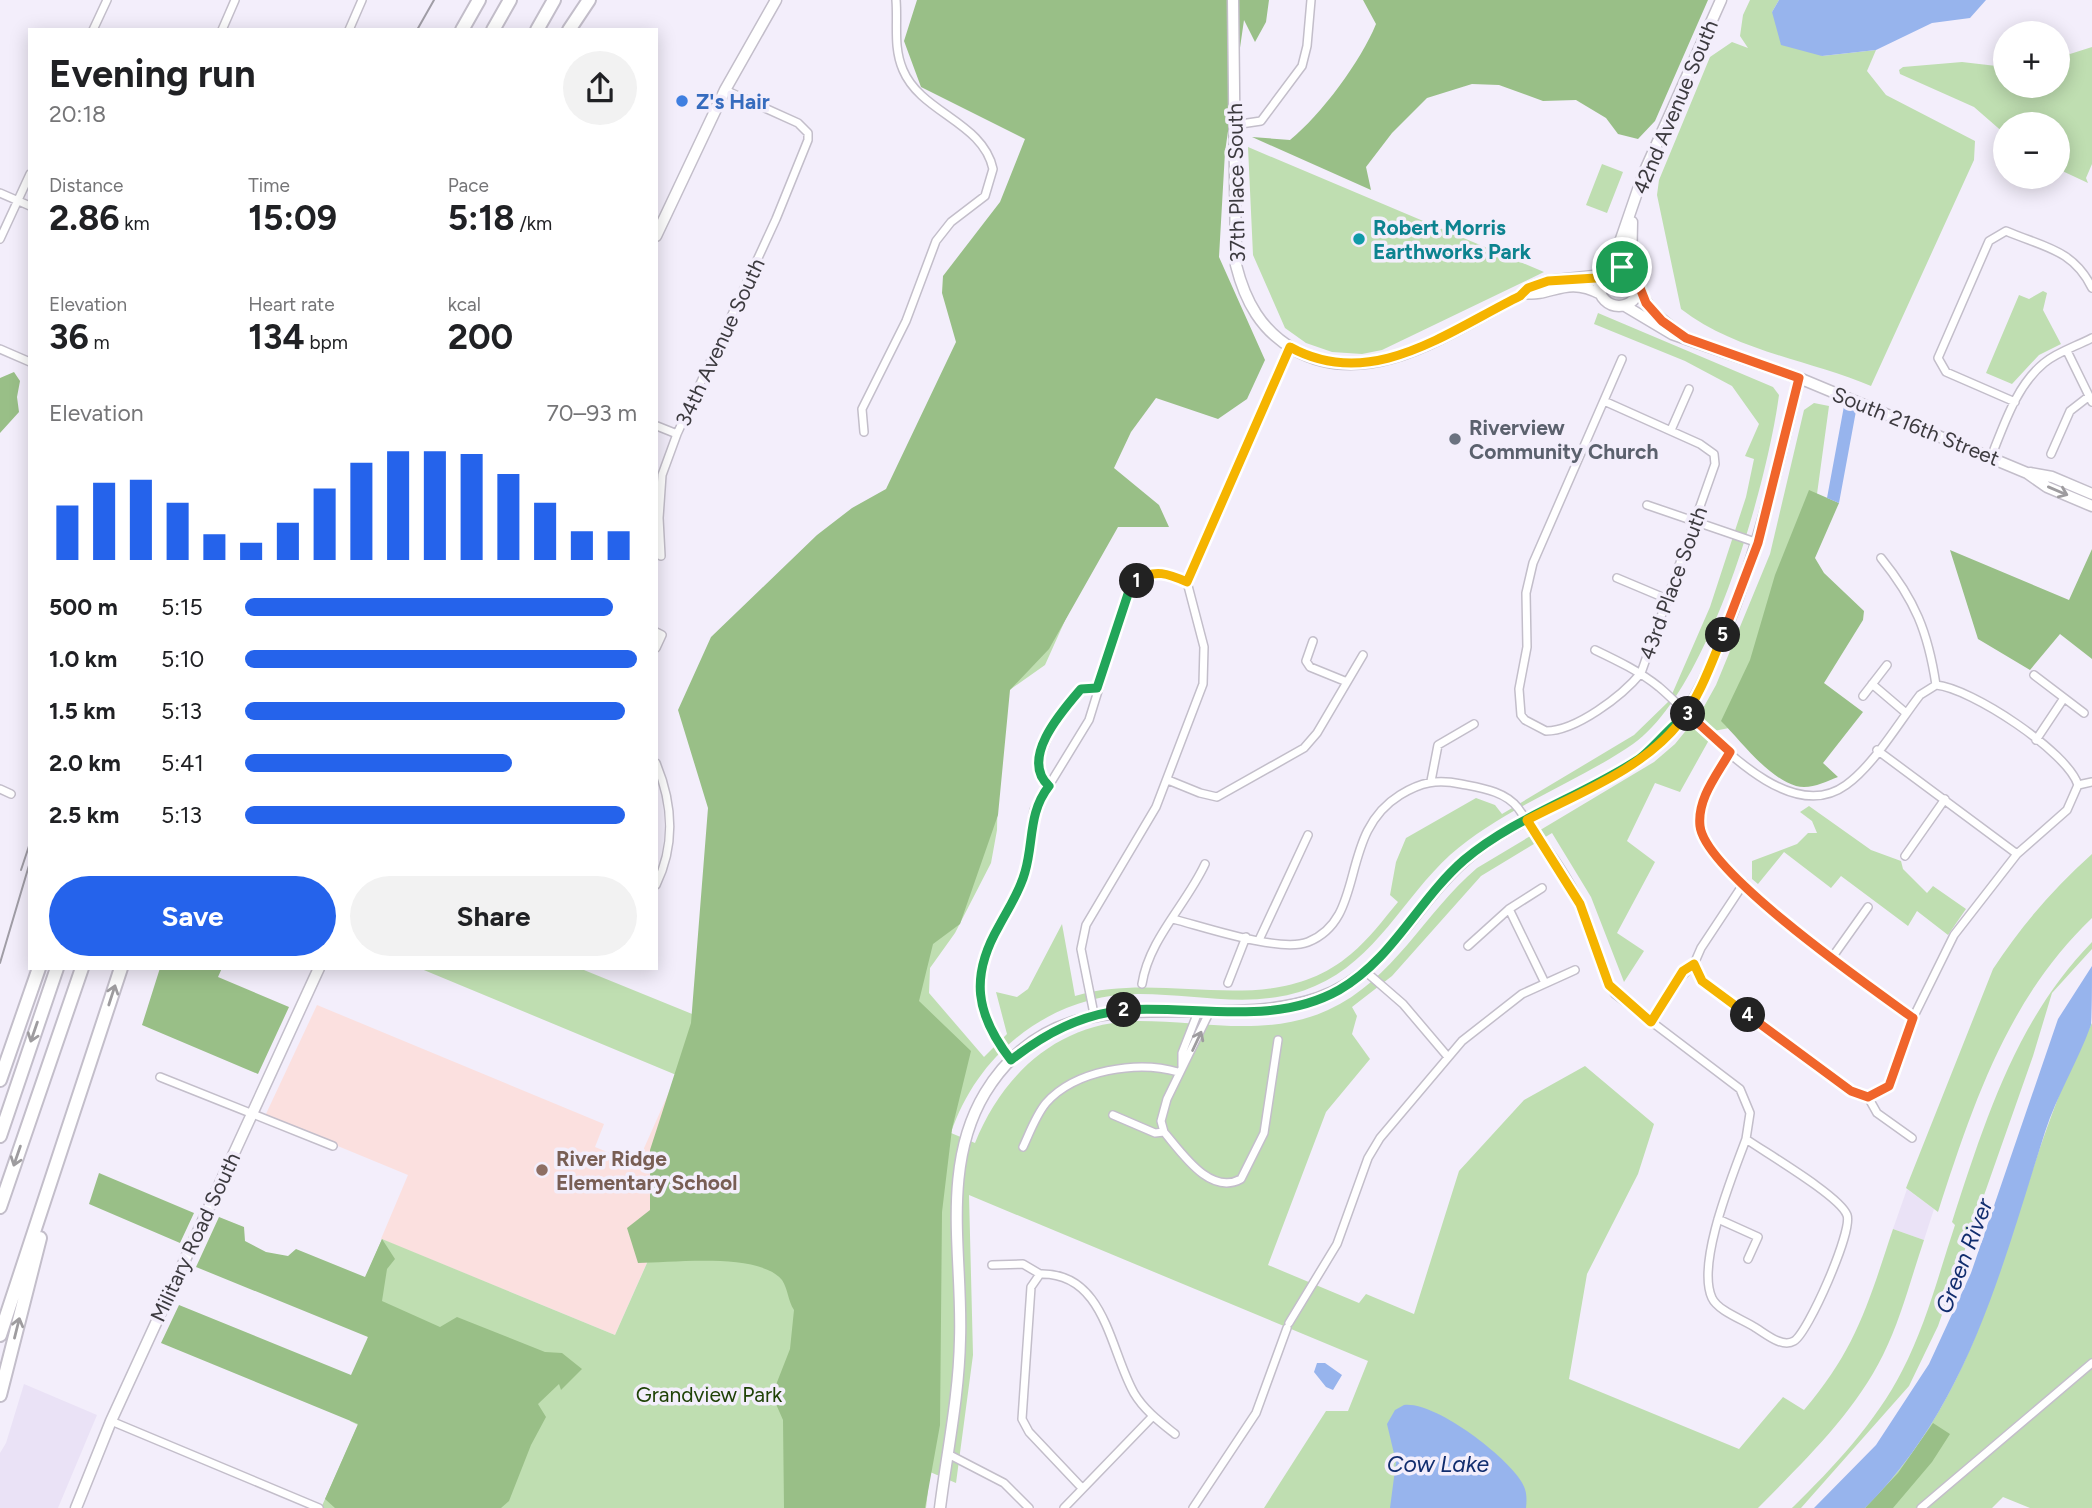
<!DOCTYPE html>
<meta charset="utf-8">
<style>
:root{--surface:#fff;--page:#f2f2f2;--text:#202124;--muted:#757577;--accent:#2563eb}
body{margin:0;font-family:Figtree,sans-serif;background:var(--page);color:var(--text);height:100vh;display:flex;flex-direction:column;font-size:26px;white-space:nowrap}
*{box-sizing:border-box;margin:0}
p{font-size:23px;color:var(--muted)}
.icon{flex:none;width:38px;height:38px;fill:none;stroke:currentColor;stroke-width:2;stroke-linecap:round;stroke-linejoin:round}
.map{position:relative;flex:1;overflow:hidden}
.sheet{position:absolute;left:28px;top:28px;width:630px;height:942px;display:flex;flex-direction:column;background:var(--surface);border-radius:0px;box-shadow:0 4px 18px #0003}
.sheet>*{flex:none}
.buttons{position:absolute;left:1993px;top:21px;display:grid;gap:14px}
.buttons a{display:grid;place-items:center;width:77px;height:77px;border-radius:50%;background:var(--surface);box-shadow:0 4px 18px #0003;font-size:35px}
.pin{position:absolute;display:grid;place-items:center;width:60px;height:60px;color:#fff;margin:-30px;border:4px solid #fff;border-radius:50%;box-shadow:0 2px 7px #0007}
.km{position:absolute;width:35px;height:35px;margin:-18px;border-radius:50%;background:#222;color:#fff;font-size:19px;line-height:35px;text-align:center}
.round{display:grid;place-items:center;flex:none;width:74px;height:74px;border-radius:37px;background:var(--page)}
.head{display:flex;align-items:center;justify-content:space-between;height:119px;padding:0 21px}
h1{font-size:38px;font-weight:700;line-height:52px}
.stats{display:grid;grid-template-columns:repeat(3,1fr);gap:10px;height:119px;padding:7px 21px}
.stats div{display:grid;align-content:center}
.stats b{font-size:35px;font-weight:700}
.stats small{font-size:19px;font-weight:400}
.stats p{font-size:19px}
.chart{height:196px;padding:14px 21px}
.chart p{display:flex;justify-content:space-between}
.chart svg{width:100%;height:126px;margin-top:7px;stroke:var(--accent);stroke-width:6}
.action{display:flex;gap:14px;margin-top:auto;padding:14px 21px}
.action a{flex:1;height:80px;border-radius:42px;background:var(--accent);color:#fff;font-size:28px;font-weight:700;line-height:80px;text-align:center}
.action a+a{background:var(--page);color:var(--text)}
ul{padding:0 21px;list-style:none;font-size:23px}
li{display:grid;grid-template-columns:112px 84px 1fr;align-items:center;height:52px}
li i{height:18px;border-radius:9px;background:var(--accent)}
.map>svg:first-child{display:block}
.built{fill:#eae2f6}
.education{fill:#fbe0df}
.green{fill:#bfdeb1}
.forest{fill:#99bf87}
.water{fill:#97b4ed}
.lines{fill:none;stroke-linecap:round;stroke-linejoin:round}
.street-casing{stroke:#c3beca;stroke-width:10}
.secondary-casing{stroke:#c3beca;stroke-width:13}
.highway-casing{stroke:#c3beca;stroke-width:16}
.street{stroke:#fff;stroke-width:7}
.secondary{stroke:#fff;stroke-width:10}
.highway{stroke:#fff;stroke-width:12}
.tram{stroke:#a09da6;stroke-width:2}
.oneway{stroke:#9e9c9f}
.split-1-casing{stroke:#fff;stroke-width:14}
.split-2-casing{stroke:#fff;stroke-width:14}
.split-3-casing{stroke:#fff;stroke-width:14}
.split-4-casing{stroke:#fff;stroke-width:14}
.split-5-casing{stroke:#fff;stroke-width:14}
.split-6-casing{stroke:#fff;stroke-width:14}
.split-1{stroke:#f5b400;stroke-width:9}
.split-2{stroke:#22a559;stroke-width:9}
.split-3{stroke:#22a559;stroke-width:9}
.split-4{stroke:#f0652b;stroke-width:9}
.split-5{stroke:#f5b400;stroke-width:9}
.split-6{stroke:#f0652b;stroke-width:9}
.shop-dot{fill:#3f7fe0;stroke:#f3eefb;stroke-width:2.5}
.culture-dot{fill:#0f9aa8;stroke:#f3eefb;stroke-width:2.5}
.worship-dot{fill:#6b7280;stroke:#f3eefb;stroke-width:2.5}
.education-dot{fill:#8d6e63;stroke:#f3eefb;stroke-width:2.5}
.labels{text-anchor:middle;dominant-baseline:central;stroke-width:7;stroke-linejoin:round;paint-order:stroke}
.shop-label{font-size:21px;font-weight:bold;fill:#366cbe;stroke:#f3eefb;text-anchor:start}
.street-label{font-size:21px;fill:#3c3a3f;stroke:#f3eefb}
.culture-label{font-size:21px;font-weight:bold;fill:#0d838f;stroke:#f3eefb;text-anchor:start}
.worship-label{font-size:21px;font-weight:bold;fill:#5b616d;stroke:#f3eefb;text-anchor:start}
.education-label{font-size:21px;font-weight:bold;fill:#785e54;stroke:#f3eefb;text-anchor:start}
.park-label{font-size:21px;fill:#1f4206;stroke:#f3eefb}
.water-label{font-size:23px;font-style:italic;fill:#112d6e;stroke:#f3eefb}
</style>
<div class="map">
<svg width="2092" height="1508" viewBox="0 0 2092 1508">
<rect width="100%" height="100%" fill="#f3eefb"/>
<path class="built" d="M1907,1189L1934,1209L1924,1240L1893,1229Z
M24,1384L97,1415L58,1508H0V1453L6,1443Z"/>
<path class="education" d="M317,1005L604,1124L595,1147L637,1164L677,1074L722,1093L615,1335L381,1239L408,1175L265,1116Z"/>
<path class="green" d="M1750,0H1779L1772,12L1822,56L1876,50L1867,71L1886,95L1975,141L1974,160L1871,386C1809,360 1735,351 1681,309L1657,195L1659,180L1710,57L1732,42L1748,48L1740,36L1743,15Z
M2092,47V164L2086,178L2088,183L2058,169V124H2006L2005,134L1974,107L1900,74L1899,70L1903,67L1962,62L2005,67L2006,86H2058V48L2070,54Z
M1248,147L1544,272L1382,350L1362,354L1332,352L1306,343L1285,328L1253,255Z
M1602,164L1623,172L1607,213L1586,205Z
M2043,291L2047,293L2043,310L2061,344L2039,355L2012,384L1986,373L2019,295L2029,299Z
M1598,313L1773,387L1779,395C1767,485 1709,691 1633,744C1575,784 1503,808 1450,855C1403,898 1376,960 1315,986C1259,1011 1199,994 1140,994C1053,993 978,1052 951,1133L975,1143C1003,1073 1060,1021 1139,1021C1203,1021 1267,1038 1328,1010C1394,980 1424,913 1477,868L1654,762L1675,744L1701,712L1716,685L1770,554L1804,410L1814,403L1829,406L1817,494L1734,727L1714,731L1680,792L1655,783L1627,841L1655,862L1617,933L1644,951L1624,982L1591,897L1552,833L1481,876L1392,976L1352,1007L1357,1016L1352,1034L1370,1059L1326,1112L1268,1265L1359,1303L1366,1294L1414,1314L1459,1171L1524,1100L1585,1066L1654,1124L1638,1174L1587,1274L1569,1379L1739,1449L1783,1397L1804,1410C1856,1349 1868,1304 1893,1229L1924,1240C1911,1278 1901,1319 1883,1355C1854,1414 1803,1462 1758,1508H1264L1326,1411H1348L1368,1361L969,1195L973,1355L956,1483L930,1472L926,1508H321L358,1425L350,1421L368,1338L356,1300L382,1239L615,1335L722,1094L419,968H579L702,1018L1107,527L1045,665L1008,691L999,746L997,830L991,863L955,933L930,968L929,993L984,1057L1007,1034L996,992L1017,997L1028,989L1062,924L1075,996C1167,969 1271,1022 1351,954C1369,939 1383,920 1398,902L1390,895L1396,862L1406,838L1476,798L1495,805L1502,814L1634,735L1669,701L1710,607L1746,497L1754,459L1745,456L1759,424L1732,386L1685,361L1594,324Z
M1809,806L1871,850L1901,861L1903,869L1927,893L1933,886L1966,909L1948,935L1917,911L1908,926L1841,876L1831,888L1784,852L1758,884L1752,879V861L1797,844L1808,833H1817L1812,821L1800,812Z
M2092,854V918C2008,998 1973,1104 1938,1212L1906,1188L1993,969C2021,926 2054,888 2092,854Z
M2092,942V949L2052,993L2033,1056L1938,1326L1909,1386L1801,1508H1792C1833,1468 1876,1422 1902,1371C1926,1325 1939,1273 1955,1225L1952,1222C1985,1121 2016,1020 2092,942Z
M2092,1023V1508H2030L2003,1497L1992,1508H1865C2004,1369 2006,1187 2092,1023Z"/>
<path class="forest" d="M917,0H1269L1266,22L1255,42L1244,20L1225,152L1219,257L1265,360L1247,399L1218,419L1156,398L1131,432L1114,468L1159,505L1169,527H1118L1049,649L1010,690L998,815L960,924L933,944L919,1001L971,1051L952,1129L942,1212L940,1425L925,1508H784L783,1420L772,1395L790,1349L794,1310C788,1301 788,1289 782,1280C759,1252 673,1263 638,1263L627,1228L650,1210V1150L691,1023L708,808L678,710L711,637L817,535L852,508L886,489L956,342L942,293L943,276L1000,202L1025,139L921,87L904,41Z
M1363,0H1708L1655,121L1638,139L1618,134L1606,118L1576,100L1543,101L1499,85L1472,84L1427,98L1392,133L1366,167L1371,190L1252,137L1290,140C1321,115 1361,61 1376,24Z
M14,372L20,381L17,397L19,412L0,433V378Z
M1809,490L1839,503L1815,558L1824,573L1864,611L1863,620L1824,683L1863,712L1823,763L1838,777C1825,782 1810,790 1796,786C1767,777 1742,742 1721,721L1750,660L1775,575Z
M2092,549V659L2060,634L2030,670L1978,639L1950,550L2069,600Z
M160,968H222L218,977L289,1007L258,1074L142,1025Z
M99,1173L194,1213L180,1243L89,1204Z
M219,1217L244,1227L245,1241L266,1252L288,1256L296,1249L365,1277L382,1239L395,1259L387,1269L382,1301L440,1327L457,1317L545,1352L562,1353L582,1369L561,1390L559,1384L538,1404L546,1417L531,1445L509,1501L501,1508H335L325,1499L358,1424L161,1343L179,1305L351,1375L368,1337L196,1267Z
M1933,1423L1950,1434L1932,1462L1893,1508H1865L1898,1473Z"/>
<path class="water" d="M1779,0H1986L1970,18L1932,23L1876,50L1822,56L1781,45L1772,12Z
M1844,406L1856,411L1839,503L1827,498Z
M2092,966C2092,983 2092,1009 2091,1025C2078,1061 2057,1095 2045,1132C2002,1266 1969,1405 1865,1508H1814L1876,1445L1929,1364L1971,1273L2058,1019Z
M1317,1363H1325L1342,1375L1333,1390L1326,1387L1314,1372Z
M1404,1405C1435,1401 1506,1456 1521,1481C1527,1490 1527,1498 1526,1508H1390L1396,1462L1387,1424L1395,1410Z"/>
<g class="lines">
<g class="street-casing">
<path id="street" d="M93,30L107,0
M222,30L235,0
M349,30L362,0
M1234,125L1261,121L1302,66L1307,46L1311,0
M0,193L30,206
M0,239L30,174
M0,349L30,362
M2067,351L2092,402
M1604,401L1700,444L1714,454L1715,464L1641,673C1622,696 1576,731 1546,731L1525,720L1521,715L1519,689L1527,647L1526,593L1533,563L1622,359
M2015,402L1946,372L1938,358L1989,241L2006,231C2043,247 2073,249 2092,288
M657,426L677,434
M1671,430L1689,389
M864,432L862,409L906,321L936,241L951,222L985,196L993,169C983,122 921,113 903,70C893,47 898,24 896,0
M2051,454L2070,411L2088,397
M1991,457C2004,425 2016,386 2044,363C2057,352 2077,346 2092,338
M1647,505L1758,543
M661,556L659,518L662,475L677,434L776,219L808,140V133L798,123L725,90
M1881,558C1915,600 1928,632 1936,685C1971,688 2068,752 2078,785
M1617,578L1667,599
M1187,582L1290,347
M656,632L662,635L656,648
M1313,641L1306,661L1310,667L1347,682
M1595,650C1618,661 1639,671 1659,687C1702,723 1784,830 1846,785C1874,765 1899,722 1920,695L1936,685
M2034,675L2084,713
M1872,684L1906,713
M1863,696L1887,665
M2036,740L2064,698
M1877,750L2017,854
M1730,752C1717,775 1697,799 1700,826C1705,872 1870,987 1913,1018
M656,763C673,804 676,844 656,885
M1168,780L1200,793L1217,797L1304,748L1317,733L1363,655
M1431,781L1438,745L1474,724
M1049,786L1042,780L1037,765L1053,723L1081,689L1097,688
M0,789L11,794
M1905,856L1945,799
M1509,909L1545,983
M1173,919C1205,927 1280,953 1308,942C1368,918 1337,834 1400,795C1421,782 1437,779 1461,784C1481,788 1505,791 1518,808C1539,838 1565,870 1580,903C1593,932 1596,968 1615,994L1740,1089L1750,1113L1746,1139C1766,1153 1840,1196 1847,1215C1853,1231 1808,1333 1794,1341C1782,1348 1766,1334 1756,1328C1744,1320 1718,1311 1712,1298C1696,1263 1733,1175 1746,1139
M1259,940L1308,835
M1468,946L1509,909L1542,888
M1831,959L1868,907
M1694,964L1702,981L1711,987L1851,1091L1868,1097L1877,1113L1912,1138
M1365,971L1403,1004L1448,1057
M1228,983L1246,937
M1142,984C1149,939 1186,905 1205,864
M1094,1014L1081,949L1086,925L1156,807L1203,684L1204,647L1187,582
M1651,1022L1675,983L1694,964L1701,948L1744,883
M1011,1060L996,1040L984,1013L980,994L981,968L991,939L1024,878L1034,810L1089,720L1128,594C1145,567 1160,570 1187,582
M1182,1066V1053L1198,1012
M160,1077L333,1146
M1868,1097L1889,1085L1913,1018L1954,935L2017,854L2067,810L2078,785L2092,782
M1113,1115L1155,1133L1164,1132
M1164,1132C1182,1153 1210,1196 1241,1179L1264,1133L1278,1040
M1164,1132L1161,1121L1167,1099L1209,1013
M1023,1147C1030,1132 1036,1115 1046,1103C1075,1070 1138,1060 1178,1072
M1718,1219L1758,1237L1748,1259
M992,1265L1023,1264L1040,1274L1031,1287L1022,1419L1029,1432L1082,1488
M1040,1274C1105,1272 1110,1351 1134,1393C1144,1410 1160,1422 1175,1434
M1289,1323L1337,1244L1368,1158L1380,1138L1462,1041L1522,994L1575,970
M111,1421L319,1508
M948,1454L1004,1483L1029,1508
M1064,1508L1153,1416
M1193,1508L1256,1413L1287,1328
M1921,1508L2092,1363"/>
</g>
<g class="secondary-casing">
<path id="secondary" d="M1233,0L1236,265C1245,301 1261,331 1295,350C1371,392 1453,330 1520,296L1528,288L1548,281L1603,275
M656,236L725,90L776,0
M1599 286a20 20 0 1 1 40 0a20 20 0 1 1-40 0Z
M1611,268L1643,175L1721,0
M1631,270L1632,222
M1639,291L1653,312L1677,332
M1525,293C1552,297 1565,275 1601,294
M1625,306L1672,334L1799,378L2027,473L2047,487L2092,506
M2030,473L2052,477L2092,494
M76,1508L111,1421L319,968
M940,1508C947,1452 959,1396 960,1339C963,1257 940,1168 985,1093C1063,964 1203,1037 1318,998C1386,975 1414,905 1464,861C1519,812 1596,796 1652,750C1689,719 1706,678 1724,634C1758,551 1778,466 1799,378"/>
</g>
<g class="highway-casing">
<path id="highway" d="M462,30L479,0
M493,30L510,0
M537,30L554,0
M569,30L589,0
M0,1080L39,968
M0,1136L57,968
M0,1207L82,968
M0,1335L121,968
M0,1395L40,1238"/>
</g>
<use href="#street" class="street"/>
<use href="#secondary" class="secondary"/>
<use href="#highway" class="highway"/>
<path class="tram" d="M417,30L434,0
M21,870L30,843
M0,963L30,862"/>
</g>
<defs><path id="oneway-shaft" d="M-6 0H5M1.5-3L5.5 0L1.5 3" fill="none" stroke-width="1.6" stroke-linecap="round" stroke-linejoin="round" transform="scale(1.75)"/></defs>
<g class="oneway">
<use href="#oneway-shaft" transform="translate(2058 491) rotate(23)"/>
<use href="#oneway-shaft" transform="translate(112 995) rotate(-72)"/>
<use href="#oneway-shaft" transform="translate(34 1032) rotate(109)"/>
<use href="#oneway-shaft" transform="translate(1197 1041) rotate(-65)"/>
<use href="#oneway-shaft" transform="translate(17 1156) rotate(109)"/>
<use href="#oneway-shaft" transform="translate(17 1328) rotate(-76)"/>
</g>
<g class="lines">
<g class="split-1-casing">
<path id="split-1" d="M1137,581C1154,568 1169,574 1187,582L1290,347C1371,392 1447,332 1520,296L1528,288L1548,281L1596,278L1611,268L1622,267"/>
</g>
<g class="split-2-casing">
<path id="split-2" d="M1124,1010C1080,1015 1046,1033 1011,1060C975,1014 970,976 999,926C1008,909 1020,891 1025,872C1034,841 1028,813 1049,786C1019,759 1062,711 1081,689L1097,688L1128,594L1137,581"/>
</g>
<g class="split-3-casing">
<path id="split-3" d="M1124,1010C1195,1005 1273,1027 1339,990C1393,959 1418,900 1464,860C1515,817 1583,796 1639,759C1652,750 1679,717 1688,714"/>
</g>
<g class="split-4-casing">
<path id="split-4" d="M1688,714L1730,752C1717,775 1697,799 1700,826C1705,872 1870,987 1913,1018L1889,1086L1868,1097L1851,1091L1748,1015"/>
</g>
<g class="split-5-casing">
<path id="split-5" d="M1723,635C1711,664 1700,696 1680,722C1643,769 1579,793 1527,820L1580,904L1609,985L1651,1022L1683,971L1694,964L1702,981L1748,1015"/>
</g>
<g class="split-6-casing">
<path id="split-6" d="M1622,267L1634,273L1646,303L1662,321L1686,338L1799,378L1758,543L1723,635"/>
</g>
<use href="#split-1" class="split-1"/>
<use href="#split-2" class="split-2"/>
<use href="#split-3" class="split-3"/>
<use href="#split-4" class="split-4"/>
<use href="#split-5" class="split-5"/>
<use href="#split-6" class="split-6"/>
</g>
<circle class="shop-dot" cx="682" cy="101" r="7"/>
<circle class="culture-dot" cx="1359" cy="239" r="7"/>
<circle class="worship-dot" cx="1455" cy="439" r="7"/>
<circle class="education-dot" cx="542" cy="1170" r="7"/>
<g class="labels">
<g class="shop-label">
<text x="696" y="101">Z's Hair</text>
</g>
<g class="street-label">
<text transform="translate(1675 107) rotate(-67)">42nd Avenue South</text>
<text transform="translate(1236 183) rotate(-91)">37th Place South</text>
<text transform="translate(720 342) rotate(-65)">34th Avenue South</text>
<text transform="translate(1916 426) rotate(22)">South 216th Street</text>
<text transform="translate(1673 583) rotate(-70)">43rd Place South</text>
<text transform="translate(195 1237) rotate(-65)">Military Road South</text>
</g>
<g class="culture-label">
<text x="1373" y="227">Robert Morris<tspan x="1373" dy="24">Earthworks Park</tspan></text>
</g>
<g class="worship-label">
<text x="1469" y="427">Riverview<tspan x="1469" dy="24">Community Church</tspan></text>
</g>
<g class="education-label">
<text x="556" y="1158">River Ridge<tspan x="556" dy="24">Elementary School</tspan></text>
</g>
<g class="park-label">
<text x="709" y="1394">Grandview Park</text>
</g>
<g class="water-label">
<text transform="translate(1964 1256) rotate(-69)">Green River</text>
<text x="1438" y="1464">Cow Lake</text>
</g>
</g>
</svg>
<div class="buttons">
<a>+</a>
<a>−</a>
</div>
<div class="pin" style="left:1622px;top:267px;background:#1e9e55"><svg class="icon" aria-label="arrive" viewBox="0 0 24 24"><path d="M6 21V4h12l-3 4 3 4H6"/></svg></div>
<b class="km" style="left:1137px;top:581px">1</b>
<b class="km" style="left:1124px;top:1010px">2</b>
<b class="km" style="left:1688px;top:714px">3</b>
<b class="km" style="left:1748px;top:1015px">4</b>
<b class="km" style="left:1723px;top:635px">5</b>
<section class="sheet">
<div class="head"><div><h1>Evening run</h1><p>20:18</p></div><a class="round"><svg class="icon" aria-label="share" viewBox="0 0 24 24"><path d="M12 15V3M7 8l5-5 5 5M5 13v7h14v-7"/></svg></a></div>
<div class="stats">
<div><p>Distance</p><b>2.86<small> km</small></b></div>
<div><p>Time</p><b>15:09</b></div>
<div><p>Pace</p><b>5:18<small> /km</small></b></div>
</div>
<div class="stats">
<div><p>Elevation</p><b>36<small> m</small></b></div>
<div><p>Heart rate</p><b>134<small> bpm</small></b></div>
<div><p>kcal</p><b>200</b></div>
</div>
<div class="chart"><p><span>Elevation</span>70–93 m</p>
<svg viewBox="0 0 160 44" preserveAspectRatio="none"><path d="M5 44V25M15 44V17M25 44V16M35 44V24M45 44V35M55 44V38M65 44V31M75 44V19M85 44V10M95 44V6M105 44V6M115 44V7M125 44V14M135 44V24M145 44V34M155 44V34"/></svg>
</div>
<ul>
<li><b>500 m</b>5:15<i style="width:94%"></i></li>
<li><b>1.0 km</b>5:10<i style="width:100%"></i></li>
<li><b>1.5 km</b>5:13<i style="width:97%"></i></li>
<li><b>2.0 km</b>5:41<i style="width:68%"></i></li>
<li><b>2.5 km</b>5:13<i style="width:97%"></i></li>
</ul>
<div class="action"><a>Save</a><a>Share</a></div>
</section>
</div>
